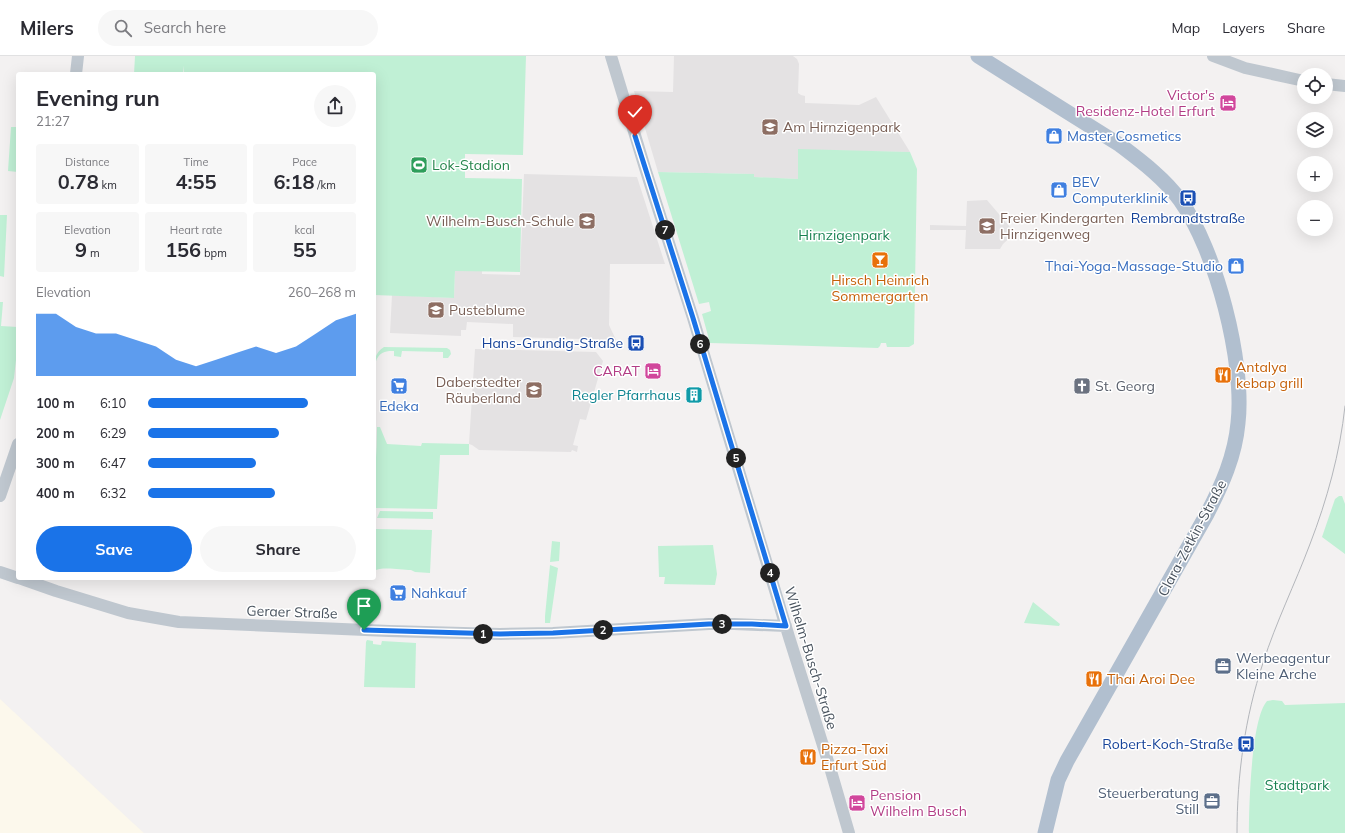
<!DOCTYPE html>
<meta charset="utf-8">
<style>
:root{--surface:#fff;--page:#f7f7f7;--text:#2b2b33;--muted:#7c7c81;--line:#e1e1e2;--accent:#1a73e8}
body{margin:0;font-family:Mulish,sans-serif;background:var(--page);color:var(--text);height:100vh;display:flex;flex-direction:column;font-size:15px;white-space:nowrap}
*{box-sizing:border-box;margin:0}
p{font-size:13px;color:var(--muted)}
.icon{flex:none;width:22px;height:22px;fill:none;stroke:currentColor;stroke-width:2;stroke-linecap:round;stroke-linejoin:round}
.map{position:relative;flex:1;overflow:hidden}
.sheet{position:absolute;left:16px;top:16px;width:360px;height:508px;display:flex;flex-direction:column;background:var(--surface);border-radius:4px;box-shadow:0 4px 16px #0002}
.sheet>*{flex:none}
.controls{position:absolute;left:1297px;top:12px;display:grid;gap:8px}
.controls a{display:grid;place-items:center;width:36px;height:36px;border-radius:50%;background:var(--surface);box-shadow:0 4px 16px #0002;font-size:20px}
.pin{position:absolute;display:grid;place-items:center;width:34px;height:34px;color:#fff;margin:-41px -17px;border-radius:50% 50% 50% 0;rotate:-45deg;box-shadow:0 0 4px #0007}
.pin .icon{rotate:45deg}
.km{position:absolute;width:20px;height:20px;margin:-10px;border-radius:50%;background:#222;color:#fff;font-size:11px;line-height:20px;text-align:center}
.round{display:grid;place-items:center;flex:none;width:42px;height:42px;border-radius:21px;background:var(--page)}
.overview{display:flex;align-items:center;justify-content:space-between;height:68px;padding:0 20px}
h1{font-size:22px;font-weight:700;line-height:30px}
.figures{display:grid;grid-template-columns:repeat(3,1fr);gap:6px;height:68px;padding:4px 20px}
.figures div{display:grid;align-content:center;border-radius:4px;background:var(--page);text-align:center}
.figures b{font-size:20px;font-weight:700}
.figures small{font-size:11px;font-weight:400}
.figures p{font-size:11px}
.chart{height:112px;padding:8px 20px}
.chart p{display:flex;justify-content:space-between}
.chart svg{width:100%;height:72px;margin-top:4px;fill:var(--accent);opacity:.7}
.action{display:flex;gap:8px;margin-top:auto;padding:8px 20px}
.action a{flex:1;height:46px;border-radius:24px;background:var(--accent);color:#fff;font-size:16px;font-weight:700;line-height:46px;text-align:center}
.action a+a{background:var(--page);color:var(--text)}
ul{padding:0 20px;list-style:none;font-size:13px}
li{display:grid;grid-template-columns:64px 48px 1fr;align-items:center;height:30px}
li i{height:10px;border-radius:5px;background:var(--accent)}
header{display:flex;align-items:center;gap:24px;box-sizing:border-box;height:56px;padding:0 20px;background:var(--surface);border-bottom:1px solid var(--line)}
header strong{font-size:19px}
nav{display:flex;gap:22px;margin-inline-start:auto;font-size:14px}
.search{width:280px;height:36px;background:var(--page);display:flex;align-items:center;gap:10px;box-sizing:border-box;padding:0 14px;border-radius:22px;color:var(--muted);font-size:15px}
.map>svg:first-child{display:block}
.commercial{fill:#fcf8ec}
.education{fill:#e4e2e3}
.green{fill:#c0f0d5}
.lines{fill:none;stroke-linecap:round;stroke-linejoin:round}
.minor{stroke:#bfc7cf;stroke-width:12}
.major{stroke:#b1bfcf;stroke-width:15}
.tram{stroke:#b3b6bb;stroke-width:1}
.route-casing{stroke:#fff;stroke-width:8}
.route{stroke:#1a73e8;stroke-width:5}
.labels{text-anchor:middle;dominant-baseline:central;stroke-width:3;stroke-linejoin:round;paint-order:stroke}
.hotel-label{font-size:14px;fill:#b23c85;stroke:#fff;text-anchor:end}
.education-label{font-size:14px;fill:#785e54;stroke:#fff;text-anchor:start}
.shop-label{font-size:14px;fill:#366cbe;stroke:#fff;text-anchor:start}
.leisure-label{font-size:14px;fill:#27864d;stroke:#fff;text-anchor:start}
.transit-label{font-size:14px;fill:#164399;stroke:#fff;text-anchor:end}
.park-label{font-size:14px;fill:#188151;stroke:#fff}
.food-label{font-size:14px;fill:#c56008;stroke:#fff;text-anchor:start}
.worship-label{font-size:14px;fill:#5b616d;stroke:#fff;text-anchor:start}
.culture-label{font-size:14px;fill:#0d838f;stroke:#fff;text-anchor:end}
.street-label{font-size:14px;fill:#49535e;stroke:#fff}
.service-label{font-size:14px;fill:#4e5e75;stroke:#fff;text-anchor:start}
</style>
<header>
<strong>Milers</strong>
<div class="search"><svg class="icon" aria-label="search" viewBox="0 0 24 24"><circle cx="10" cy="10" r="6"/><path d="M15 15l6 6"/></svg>Search here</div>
<nav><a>Map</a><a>Layers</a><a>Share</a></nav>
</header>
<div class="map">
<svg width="1345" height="777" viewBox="0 0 1345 777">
<rect width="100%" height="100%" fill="#f3f1f1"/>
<path class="commercial" d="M0,643L133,767L144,777H0Z"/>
<path class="education" d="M674,0H793L797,3L799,8L798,37L801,39L805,40V47L859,49L876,41L910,96L798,94V123L753,121V118L658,116L634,35L673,36Z
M524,118L637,121L665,208H610L609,269L616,284L513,281V268H511L467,266L466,274H461V280L390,277L392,239L454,242L455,215H482V218L520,219Z
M987,144L1015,177L1003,188L1000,193H965L966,174H930V169L966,170L967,145Z
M475,293L596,296L603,305L586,364L580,363L573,389L578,390L577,396L572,394L571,396L479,394L472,389L469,388Z"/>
<path class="green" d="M135,0H526L523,99L465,98V122L522,123L520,216L455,215L454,242L374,239V18H184V10L183,18H134Z
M11,71H18V116L8,115Z
M798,93L910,96L917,113L914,288L909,291H887L886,287H881L880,290L878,292L710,287L702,258L711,255L709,246L699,248L658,116L754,118V121L798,123Z
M0,159H7L4,221L0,220Z
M0,246H3L1,270L18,271L17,295L14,322L0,364Z
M384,291L447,292L450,294L451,298L448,302H443V296L402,295L401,301L394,300V295C377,294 375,304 374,319C374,308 373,298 384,291Z
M377,371H380L387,388L421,390L422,387L469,388V399H440L437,453L374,452C374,425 377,398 377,371Z
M1339,440H1342L1345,448V498L1322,481L1335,443Z
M380,455L433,456V463L377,462Z
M374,473L432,474L430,517L415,516L411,514C401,514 382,510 374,515Z
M552,485L560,486V488L559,505L550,506Z
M713,489L717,518L715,529L664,528L665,521H659L658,490Z
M550,509L558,512L550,567H545V560Z
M1033,546L1060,568L1059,570L1024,567Z
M367,584L373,585V588L381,589L382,585L416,587L415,632L364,631L366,586Z
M1273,644L1282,645L1285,649L1345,647V777H1249C1249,751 1251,663 1267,645Z"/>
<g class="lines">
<path class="minor" d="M611,0L645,112L693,262L789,581L831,715L849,777
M1213,0L1245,12L1304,25
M76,18L78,0
M1326,28L1345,30
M0,440L18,388
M0,516L18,522
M19,522L56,535L128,557L179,566L389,575L500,578L553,577L709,568H734L786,570"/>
<path class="major" d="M978,0L1120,89C1141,105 1164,122 1180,144C1216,194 1245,306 1238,367C1235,400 1222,429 1207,458L1067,705L1058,724L1045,777"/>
<path class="tram" d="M1237,777C1237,719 1245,661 1263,607C1276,566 1295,528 1310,488C1327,444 1340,397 1345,350"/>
</g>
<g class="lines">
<g class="route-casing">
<path id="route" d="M364,574L500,578L553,577L709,568H752L786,570L693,262L635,80"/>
</g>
<use href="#route" class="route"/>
</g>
<defs>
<g id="hotel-square" transform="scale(0.9)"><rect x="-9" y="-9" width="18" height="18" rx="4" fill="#d1479c" stroke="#fff"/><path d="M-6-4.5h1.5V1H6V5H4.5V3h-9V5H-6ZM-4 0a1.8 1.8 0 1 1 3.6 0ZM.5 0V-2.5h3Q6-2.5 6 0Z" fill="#fff"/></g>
<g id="school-square" transform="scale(0.9)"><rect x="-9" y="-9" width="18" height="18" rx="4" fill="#8d6e63" stroke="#fff"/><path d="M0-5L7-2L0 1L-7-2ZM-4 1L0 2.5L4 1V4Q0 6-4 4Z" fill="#fff"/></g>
<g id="shop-square" transform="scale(0.9)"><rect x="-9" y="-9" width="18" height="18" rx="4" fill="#3f7fe0" stroke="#fff"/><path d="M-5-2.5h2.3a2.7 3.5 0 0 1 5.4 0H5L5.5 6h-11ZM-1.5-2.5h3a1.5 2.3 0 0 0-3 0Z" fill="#fff"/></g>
<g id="stadium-square" transform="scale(0.9)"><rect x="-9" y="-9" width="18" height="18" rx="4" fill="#2e9e5b" stroke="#fff"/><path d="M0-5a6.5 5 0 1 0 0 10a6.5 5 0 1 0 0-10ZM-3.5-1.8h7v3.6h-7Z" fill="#fff"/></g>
<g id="bus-square" transform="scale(0.9)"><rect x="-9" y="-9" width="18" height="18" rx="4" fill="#1a4fb4" stroke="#fff"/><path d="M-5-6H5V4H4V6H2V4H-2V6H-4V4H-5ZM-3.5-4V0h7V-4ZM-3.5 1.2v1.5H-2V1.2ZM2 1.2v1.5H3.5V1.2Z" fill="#fff"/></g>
<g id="bar-square" transform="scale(0.9)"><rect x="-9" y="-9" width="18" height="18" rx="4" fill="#e8710a" stroke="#fff"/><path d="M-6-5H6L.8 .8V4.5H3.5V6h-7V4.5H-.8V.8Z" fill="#fff"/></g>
<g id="restaurant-square" transform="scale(0.9)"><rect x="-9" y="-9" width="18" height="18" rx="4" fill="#e8710a" stroke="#fff"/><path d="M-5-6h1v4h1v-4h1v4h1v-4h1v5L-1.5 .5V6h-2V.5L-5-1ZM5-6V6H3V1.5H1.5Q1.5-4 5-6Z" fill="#fff"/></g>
<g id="supermarket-square" transform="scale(0.9)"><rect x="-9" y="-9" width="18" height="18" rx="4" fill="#3f7fe0" stroke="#fff"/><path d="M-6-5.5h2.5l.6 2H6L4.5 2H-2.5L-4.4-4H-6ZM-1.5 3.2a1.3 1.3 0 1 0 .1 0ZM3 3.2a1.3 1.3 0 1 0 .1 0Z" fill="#fff"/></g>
<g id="church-square" transform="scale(0.9)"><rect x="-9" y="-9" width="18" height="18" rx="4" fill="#6b7280" stroke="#fff"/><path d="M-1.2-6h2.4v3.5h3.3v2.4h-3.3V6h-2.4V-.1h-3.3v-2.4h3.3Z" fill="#fff"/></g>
<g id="building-square" transform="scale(0.9)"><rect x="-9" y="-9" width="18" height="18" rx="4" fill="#0f9aa8" stroke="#fff"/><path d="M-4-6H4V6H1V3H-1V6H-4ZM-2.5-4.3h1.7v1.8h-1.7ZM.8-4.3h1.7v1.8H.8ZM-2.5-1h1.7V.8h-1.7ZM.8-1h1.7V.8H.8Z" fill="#fff"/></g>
<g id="office-square" transform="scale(0.9)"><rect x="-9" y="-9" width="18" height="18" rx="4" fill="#5c6f8a" stroke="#fff"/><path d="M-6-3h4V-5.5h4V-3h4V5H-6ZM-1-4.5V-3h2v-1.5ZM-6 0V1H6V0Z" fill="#fff"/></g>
</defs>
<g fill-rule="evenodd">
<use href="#hotel-square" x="1228" y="47"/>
<use href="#school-square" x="770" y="71"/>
<use href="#shop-square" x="1054" y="80"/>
<use href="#stadium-square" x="419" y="109"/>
<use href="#shop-square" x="1059" y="134"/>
<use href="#bus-square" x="1188" y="142"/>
<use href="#school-square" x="587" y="165"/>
<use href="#school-square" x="987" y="170"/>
<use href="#bar-square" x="880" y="204"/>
<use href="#shop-square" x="1236" y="210"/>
<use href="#school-square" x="436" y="254"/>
<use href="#bus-square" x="636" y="287"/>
<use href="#hotel-square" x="653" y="315"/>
<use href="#restaurant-square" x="1223" y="319"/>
<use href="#supermarket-square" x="399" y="330"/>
<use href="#church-square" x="1082" y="330"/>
<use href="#school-square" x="534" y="334"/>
<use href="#building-square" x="694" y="339"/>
<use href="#supermarket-square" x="398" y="537"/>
<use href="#office-square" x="1223" y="610"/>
<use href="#restaurant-square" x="1094" y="623"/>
<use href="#bus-square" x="1246" y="688"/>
<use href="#restaurant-square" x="808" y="701"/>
<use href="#office-square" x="1212" y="745"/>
<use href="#hotel-square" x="857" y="747"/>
</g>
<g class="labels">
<g class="hotel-label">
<text x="1215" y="39">Victor's<tspan x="1215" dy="16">Residenz-Hotel Erfurt</tspan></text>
<text x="640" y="315">CARAT</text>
<text x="870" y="739" text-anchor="start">Pension<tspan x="870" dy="16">Wilhelm Busch</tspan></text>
</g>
<g class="education-label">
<text x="783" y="71">Am Hirnzigenpark</text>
<text x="1000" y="162">Freier Kindergarten<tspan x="1000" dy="16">Hirnzigenweg</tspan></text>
<text x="574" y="165" text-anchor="end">Wilhelm-Busch-Schule</text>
<text x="449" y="254">Pusteblume</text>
<text x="521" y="326" text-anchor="end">Daberstedter<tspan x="521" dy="16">Räuberland</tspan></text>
</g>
<g class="shop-label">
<text x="1067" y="80">Master Cosmetics</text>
<text x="1072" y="126">BEV<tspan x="1072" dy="16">Computerklinik</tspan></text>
<text x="1223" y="210" text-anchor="end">Thai-Yoga-Massage-Studio</text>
<text x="399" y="350" text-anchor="middle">Edeka</text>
<text x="411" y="537">Nahkauf</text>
</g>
<g class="leisure-label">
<text x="432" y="109">Lok-Stadion</text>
</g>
<g class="transit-label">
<text x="1188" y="162" text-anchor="middle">Rembrandtstraße</text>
<text x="623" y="287">Hans-Grundig-Straße</text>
<text x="1233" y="688">Robert-Koch-Straße</text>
</g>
<g class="park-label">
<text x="844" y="179">Hirnzigenpark</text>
<text x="1297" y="729">Stadtpark</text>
</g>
<g class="food-label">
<text x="880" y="224" text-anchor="middle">Hirsch Heinrich<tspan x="880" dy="16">Sommergarten</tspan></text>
<text x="1236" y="311">Antalya<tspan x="1236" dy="16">kebap grill</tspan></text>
<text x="1107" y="623">Thai Aroi Dee</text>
<text x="821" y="693">Pizza-Taxi<tspan x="821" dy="16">Erfurt Süd</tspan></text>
</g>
<g class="worship-label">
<text x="1095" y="330">St. Georg</text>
</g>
<g class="culture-label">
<text x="681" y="339">Regler Pfarrhaus</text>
</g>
<g class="street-label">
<text transform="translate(1192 482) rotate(-62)">Clara-Zetkin-Straße</text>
<text transform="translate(292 556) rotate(2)">Geraer Straße</text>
<text transform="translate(811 602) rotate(73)">Wilhelm-Busch-Straße</text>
</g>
<g class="service-label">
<text x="1236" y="602">Werbeagentur<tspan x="1236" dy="16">Kleine Arche</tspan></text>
<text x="1199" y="737" text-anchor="end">Steuerberatung<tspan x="1199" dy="16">Still</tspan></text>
</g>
</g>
</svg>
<div class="controls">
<a><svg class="icon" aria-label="locate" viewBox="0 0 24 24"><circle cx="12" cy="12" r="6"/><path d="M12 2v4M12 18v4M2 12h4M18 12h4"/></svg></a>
<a><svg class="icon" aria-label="layers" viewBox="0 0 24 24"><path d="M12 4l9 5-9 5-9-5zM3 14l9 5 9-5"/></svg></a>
<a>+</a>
<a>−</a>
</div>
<div class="pin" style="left:364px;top:574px;background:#1e9e55"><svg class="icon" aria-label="arrive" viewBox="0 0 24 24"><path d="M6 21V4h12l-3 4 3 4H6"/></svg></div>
<div class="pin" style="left:635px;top:80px;background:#d93025"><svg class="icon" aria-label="check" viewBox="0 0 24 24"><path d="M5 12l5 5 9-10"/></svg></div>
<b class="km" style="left:483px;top:578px">1</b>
<b class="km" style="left:603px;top:574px">2</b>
<b class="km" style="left:722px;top:568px">3</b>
<b class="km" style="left:770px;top:517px">4</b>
<b class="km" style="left:736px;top:402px">5</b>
<b class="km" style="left:700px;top:288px">6</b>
<b class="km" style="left:665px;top:174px">7</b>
<section class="sheet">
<div class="overview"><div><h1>Evening run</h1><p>21:27</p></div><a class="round"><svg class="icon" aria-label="share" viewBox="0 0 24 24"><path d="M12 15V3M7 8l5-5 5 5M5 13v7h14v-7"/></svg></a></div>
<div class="figures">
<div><p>Distance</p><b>0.78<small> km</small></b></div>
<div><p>Time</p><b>4:55</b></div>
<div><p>Pace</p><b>6:18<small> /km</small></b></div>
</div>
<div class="figures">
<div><p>Elevation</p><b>9<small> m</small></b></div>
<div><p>Heart rate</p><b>156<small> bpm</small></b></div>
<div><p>kcal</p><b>55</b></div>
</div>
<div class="chart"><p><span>Elevation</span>260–268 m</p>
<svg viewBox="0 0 160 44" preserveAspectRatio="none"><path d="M0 44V6L10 6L20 14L30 18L40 18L50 22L60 26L70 34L80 38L90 34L100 30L110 26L120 30L130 26L140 18L150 10L160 6V44z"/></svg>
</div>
<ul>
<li><b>100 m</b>6:10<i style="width:77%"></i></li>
<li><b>200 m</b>6:29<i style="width:63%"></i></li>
<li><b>300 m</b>6:47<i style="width:52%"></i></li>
<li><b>400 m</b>6:32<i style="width:61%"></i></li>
</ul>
<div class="action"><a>Save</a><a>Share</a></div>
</section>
</div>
